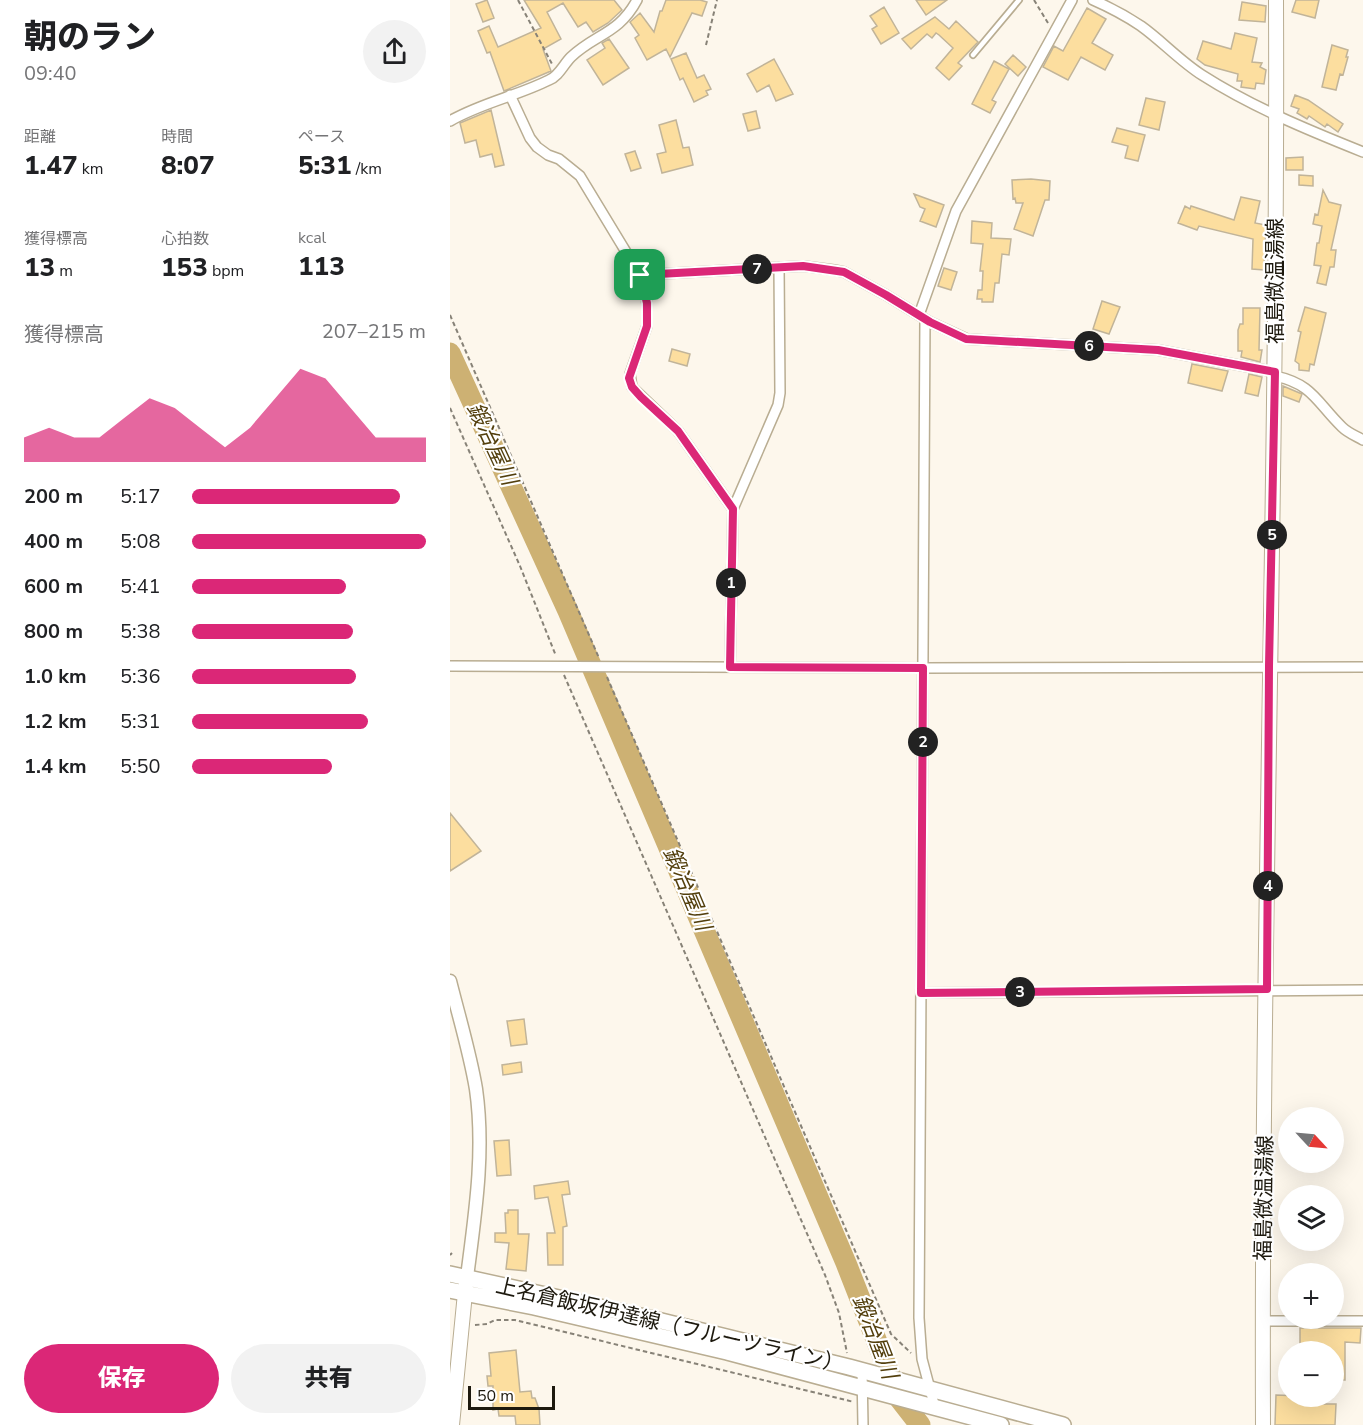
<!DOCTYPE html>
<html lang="ja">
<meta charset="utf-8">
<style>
:root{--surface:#fff;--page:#f2f2f2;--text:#202124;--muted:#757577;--accent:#db2777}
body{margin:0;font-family:"Nunito Sans","Noto Sans JP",sans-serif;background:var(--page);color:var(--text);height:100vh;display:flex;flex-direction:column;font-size:22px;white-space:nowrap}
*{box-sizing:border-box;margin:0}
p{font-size:20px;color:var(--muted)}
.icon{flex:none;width:33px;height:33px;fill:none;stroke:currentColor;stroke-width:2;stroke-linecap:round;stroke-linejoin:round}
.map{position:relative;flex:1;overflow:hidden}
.panel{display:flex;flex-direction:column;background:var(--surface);width:450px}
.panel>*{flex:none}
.needle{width:39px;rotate:116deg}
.fabs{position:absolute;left:828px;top:1107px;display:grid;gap:12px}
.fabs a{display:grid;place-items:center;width:66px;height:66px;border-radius:50%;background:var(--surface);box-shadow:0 6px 24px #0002;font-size:30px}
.scale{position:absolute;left:18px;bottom:15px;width:87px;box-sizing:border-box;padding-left:6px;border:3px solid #1d190e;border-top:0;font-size:16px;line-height:21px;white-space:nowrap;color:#1d190e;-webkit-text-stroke:4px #fff;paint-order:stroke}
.pin{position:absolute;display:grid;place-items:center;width:51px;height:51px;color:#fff;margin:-26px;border-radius:12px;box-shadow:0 3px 9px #0006}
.km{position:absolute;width:30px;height:30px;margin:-15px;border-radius:50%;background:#222;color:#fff;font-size:16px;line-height:30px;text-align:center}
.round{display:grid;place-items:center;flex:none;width:63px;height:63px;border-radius:32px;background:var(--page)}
.headline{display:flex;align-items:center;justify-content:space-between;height:102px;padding:0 24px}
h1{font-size:33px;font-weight:800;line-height:45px}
.stats{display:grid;grid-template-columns:repeat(3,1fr);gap:9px;height:102px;padding:6px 24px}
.stats div{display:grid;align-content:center}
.stats b{font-size:26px;font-weight:800}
.stats small{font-size:16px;font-weight:400}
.stats p{font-size:16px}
.chart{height:168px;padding:12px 24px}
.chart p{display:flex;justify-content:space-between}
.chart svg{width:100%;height:108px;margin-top:6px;fill:var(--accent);opacity:.7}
.cta{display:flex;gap:12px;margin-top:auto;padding:12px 24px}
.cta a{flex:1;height:69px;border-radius:36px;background:var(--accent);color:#fff;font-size:24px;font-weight:800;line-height:69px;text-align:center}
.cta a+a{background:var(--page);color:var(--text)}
ul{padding:0 24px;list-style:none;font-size:20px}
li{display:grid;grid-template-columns:96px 72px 1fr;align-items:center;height:45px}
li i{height:15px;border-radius:8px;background:var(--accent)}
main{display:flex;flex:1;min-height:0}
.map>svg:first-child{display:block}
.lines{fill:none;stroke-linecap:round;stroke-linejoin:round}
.river{stroke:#cdb173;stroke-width:21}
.building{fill:#fcde9f;stroke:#c1b499;stroke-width:1.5}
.service-casing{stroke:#b9ad92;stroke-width:8}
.minor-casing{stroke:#b9ad92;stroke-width:12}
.tertiary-casing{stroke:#b9ad92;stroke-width:15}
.secondary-casing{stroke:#b9ad92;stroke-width:16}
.primary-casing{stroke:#b9ad92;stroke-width:18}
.path{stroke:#878277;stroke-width:2;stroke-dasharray:4.5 3;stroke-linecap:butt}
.service{stroke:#fff;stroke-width:4.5}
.minor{stroke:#fff;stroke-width:9}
.tertiary{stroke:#fff;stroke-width:12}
.secondary{stroke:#fff;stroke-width:14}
.primary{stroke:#fff;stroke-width:15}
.route-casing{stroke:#fff;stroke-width:12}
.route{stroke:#db2777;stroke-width:8}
.labels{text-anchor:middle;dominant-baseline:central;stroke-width:4.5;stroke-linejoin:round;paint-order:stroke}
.street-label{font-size:21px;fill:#1d190e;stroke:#fff}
.water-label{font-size:22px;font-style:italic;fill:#533f0d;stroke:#fff}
</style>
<main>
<section class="panel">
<div class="headline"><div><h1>朝のラン</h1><p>09:40</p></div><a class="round"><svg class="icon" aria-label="share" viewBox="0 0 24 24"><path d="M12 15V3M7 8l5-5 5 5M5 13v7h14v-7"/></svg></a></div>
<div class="stats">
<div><p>距離</p><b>1.47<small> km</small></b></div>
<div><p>時間</p><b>8:07</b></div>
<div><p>ペース</p><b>5:31<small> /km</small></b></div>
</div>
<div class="stats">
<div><p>獲得標高</p><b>13<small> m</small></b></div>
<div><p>心拍数</p><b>153<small> bpm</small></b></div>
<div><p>kcal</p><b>113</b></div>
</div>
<div class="chart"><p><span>獲得標高</span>207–215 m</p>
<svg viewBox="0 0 160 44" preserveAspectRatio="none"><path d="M0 44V34L10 30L20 34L30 34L40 26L50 18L60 22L70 30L80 38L90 30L100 18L110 6L120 10L130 22L140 34L150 34L160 34V44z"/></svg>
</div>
<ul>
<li><b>200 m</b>5:17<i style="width:89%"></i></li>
<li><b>400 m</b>5:08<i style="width:100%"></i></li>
<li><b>600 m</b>5:41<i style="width:66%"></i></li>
<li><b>800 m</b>5:38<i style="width:69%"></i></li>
<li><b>1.0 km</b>5:36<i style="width:70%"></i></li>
<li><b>1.2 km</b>5:31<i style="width:75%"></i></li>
<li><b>1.4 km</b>5:50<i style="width:60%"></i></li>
</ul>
<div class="cta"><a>保存</a><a>共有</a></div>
</section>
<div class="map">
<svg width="913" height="1425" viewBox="0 0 913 1425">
<rect width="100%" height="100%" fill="#fdf7ec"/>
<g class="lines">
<path class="river" d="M0,353L118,611L396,1263L449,1398L470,1425"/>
</g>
<path class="building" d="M37,0L44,18L33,22L26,4Z
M74,0H164L172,10L158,23L143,32L136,22L128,27L113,3L97,12L111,39L93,49L101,71L54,91L40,52L37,53L28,31L39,26L48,47L91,28Z
M216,0H250L257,2L252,16L242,13L220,57L216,49L197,60L185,38L189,35L180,22L190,13L204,32L210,11H212Z
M466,0H497L476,15Z
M846,0H869L865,18L842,12Z
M792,2L816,6L815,22L789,20Z
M434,7L449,33L431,44L422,29L427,26L420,16Z
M637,8L656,19L642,43L663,55L655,70L631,57L618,80L593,67L604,46L613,51Z
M485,17L499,29L506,21L528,42L508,63L512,66L499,80L486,68L503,48L489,35L486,33L482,38L477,34L461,49L452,39Z
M785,33L807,38L802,62L812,63L810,67L816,70L814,84L806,83L805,89L791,87L792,81H787L788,74L755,65L747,59L753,41L781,49Z
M159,39L179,68L153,85L137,60L155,48L152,43Z
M882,45L898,50L896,57H898L893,75L890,74L886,90L872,87Z
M236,53L247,78L254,75L261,89L256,91L258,95L244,102L233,78L230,80L221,59Z
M563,55L576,67L568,76L555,64Z
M324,59L343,94L326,101L319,85L307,92L297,74Z
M544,61L559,69L542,100L546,102L540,113L522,104Z
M845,95L858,100L893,124L888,132L877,124L875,127L859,116L857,119L847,113L849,109L841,106Z
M696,98L715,102L709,130L689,125Z
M41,110L54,165L45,167L42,154L30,157L26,140L15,143L10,123Z
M306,111L310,128L298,131L293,114Z
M226,120L233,148L239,147L243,165L212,173L207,154L216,152L209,125Z
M667,128L695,135L688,161L675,158L678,146L662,142Z
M185,151L191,168L181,171L175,154Z
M853,157V170H836V158Z
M849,175L863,176V186L849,185Z
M581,179L600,181L599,200H595L583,236L564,229L573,203H566L565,198L563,199L562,180Z
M873,190L879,202L891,205L881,250H886L884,267H880L876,285L867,283L871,266L864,265L867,243H869L872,226L863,224L865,214L868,215Z
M464,194L494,205L486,227L470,221L475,209L470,207Z
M791,197L810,201L805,223L816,225L814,270L802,269L803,239L749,226L747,230L728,223L735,206L740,209L741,206L784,220Z
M522,221L542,223L541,238L561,239L559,255L552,254L549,283H545L543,302H532V299H527L528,290H532L533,271H530L533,244L521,243Z
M494,268L507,272L501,290L488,286Z
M652,301L670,307L659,334L643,329Z
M855,307L876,313L864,365L860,364L859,371L849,370V364L845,361L851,332L848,331Z
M793,308H810L809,350H812L810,362L791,357L792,351H788V330L790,324H793Z
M222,349L240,354L237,366L219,361Z
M742,364L778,371L772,391L738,383Z
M799,374L812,377L808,396L795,393Z
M833,386L852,394L849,402L833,396Z
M0,813L31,851L0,871Z
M74,1019L77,1044L61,1046L57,1021Z
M71,1062L72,1072L53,1075L52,1065Z
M59,1140L61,1175L47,1176L44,1141Z
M118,1181L120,1194L112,1195L117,1226L113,1227V1265H98L97,1233H105L98,1197L85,1199L84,1186Z
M58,1210H68V1234H79L76,1271L56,1269L59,1243L45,1242V1233H56L55,1213H58Z
M850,1328H911L910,1343L895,1342V1380H884V1352H850Z
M66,1350L70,1392L81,1391L82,1398H85L89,1409L90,1425H66L65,1416H49L48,1409L43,1410V1386H38L37,1376H41L39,1353Z
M826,1395L850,1396V1404H886L885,1425H825Z"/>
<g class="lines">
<g class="service-casing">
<path id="service" d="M523,55L569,0"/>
</g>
<g class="minor-casing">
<path id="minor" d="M643,0C659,7 676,16 691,26C712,41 730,61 752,75C802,107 858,130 913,152
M60,95L80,138L87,147L98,155L109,159L130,176L190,275L197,303V326L180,374L182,387L228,431L283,509
M0,121C31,103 67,96 99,80C109,76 113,65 121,57C145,34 169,34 187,0
M190,275L353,266L384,270L394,272L436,295L480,322L517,339L708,350L825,372
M469,315L506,211L622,0
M475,319L469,1318L472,1359L485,1408
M825,376C863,384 867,403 892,427C898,433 906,436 913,440
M0,666L473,668L913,667
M280,667L283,509L328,405L330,393L329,267
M472,993L913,990
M812,1321H913
M412,1371L413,1425"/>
</g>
<g class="tertiary-casing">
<path id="tertiary" d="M0,981C9,1017 20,1053 26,1089C35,1152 25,1215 17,1277"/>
</g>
<g class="secondary-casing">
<path id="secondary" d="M2,1425L16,1283
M813,1425C811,950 828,475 826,0"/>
</g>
<g class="primary-casing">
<path id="primary" d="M0,1274L195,1317L399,1367L613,1425
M0,1290L84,1307L277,1352L551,1425"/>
</g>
<path class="path" d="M68,0L102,64
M584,0L598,23
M256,45L267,0
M0,315L149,658
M0,408L70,566L106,656
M114,675L375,1275L389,1313L397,1353
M157,677L441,1334L461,1353
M0,1255L2,1253
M25,1325L37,1324L45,1320H65L404,1402"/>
<use href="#service" class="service"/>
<use href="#minor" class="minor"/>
<use href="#tertiary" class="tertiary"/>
<use href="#secondary" class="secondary"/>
<use href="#primary" class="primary"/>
</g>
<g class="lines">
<g class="route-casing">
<path id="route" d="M353,266L394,272L436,295L480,322L516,339L708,350L825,372L819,666L817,989L471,993L473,668L280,667L283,509L228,431L191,397L182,387L179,378L197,326V303L190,275Z"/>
</g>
<use href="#route" class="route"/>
</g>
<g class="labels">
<g class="street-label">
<text transform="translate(825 281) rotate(-90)">福島微温湯線</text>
<text transform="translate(814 1198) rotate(-89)">福島微温湯線</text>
<text transform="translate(220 1325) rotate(13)">上名倉飯坂伊達線（フルーツライン）</text>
</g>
<g class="water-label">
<text transform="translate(42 444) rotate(65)">鍛冶屋川</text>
<text transform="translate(237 889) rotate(67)">鍛冶屋川</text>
<text transform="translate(425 1337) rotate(69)">鍛冶屋川</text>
</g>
</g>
</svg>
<div class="fabs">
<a><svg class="needle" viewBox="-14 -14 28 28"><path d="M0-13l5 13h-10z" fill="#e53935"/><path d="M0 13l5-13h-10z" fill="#757577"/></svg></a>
<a><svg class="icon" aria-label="layers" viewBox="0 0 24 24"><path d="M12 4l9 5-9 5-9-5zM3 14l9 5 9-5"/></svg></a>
<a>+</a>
<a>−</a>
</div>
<div class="scale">50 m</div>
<div class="pin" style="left:190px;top:275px;background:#1e9e55"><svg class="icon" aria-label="arrive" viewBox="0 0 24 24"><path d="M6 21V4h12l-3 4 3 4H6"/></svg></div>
<b class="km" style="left:281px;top:583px">1</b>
<b class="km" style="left:473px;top:742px">2</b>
<b class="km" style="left:570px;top:992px">3</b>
<b class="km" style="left:818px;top:886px">4</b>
<b class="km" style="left:822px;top:535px">5</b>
<b class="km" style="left:639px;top:346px">6</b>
<b class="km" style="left:307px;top:269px">7</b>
</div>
</main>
